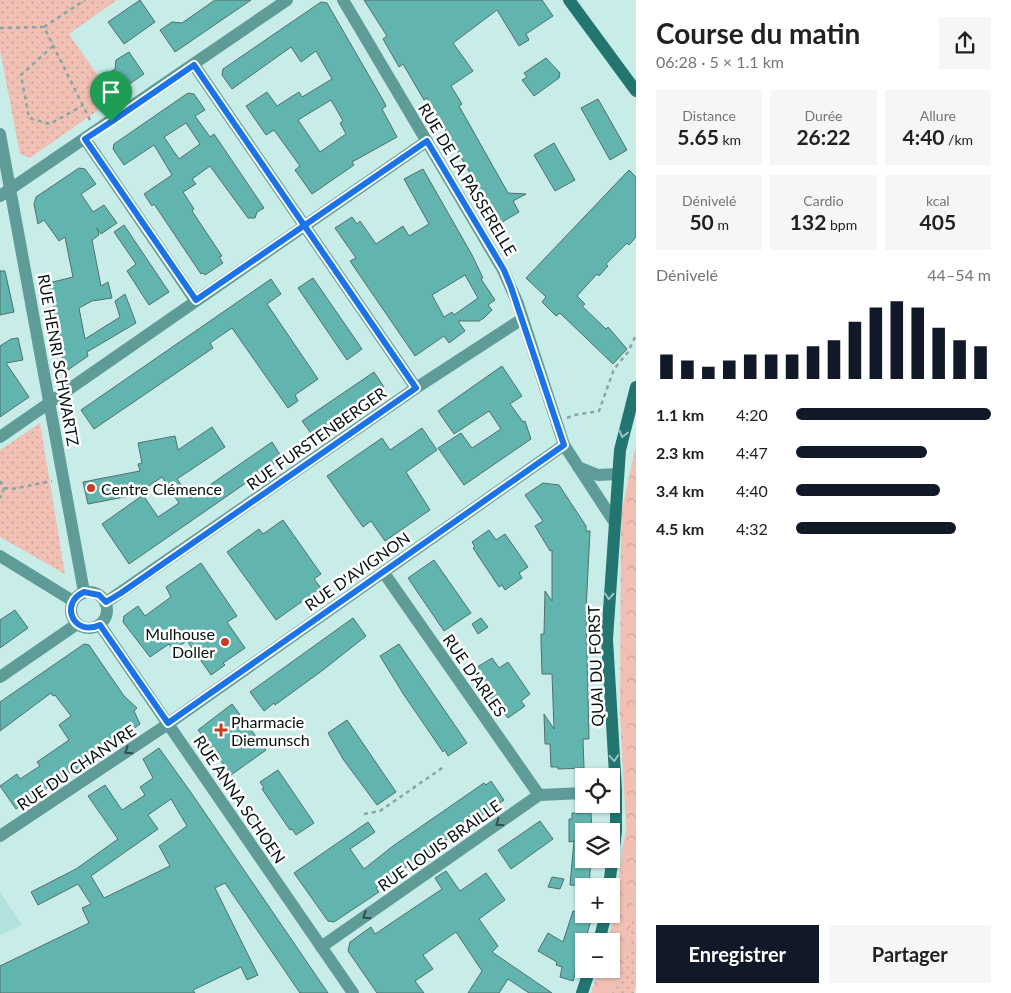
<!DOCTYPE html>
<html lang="fr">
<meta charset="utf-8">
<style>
:root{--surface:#fff;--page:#f6f6f6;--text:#202124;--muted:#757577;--accent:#111827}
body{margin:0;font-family:Lato,sans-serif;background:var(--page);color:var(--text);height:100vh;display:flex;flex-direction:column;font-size:19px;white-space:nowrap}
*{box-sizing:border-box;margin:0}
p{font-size:16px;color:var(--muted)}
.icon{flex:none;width:28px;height:28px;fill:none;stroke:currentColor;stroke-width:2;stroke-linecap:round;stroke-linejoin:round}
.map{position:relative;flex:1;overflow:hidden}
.side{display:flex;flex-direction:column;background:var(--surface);width:375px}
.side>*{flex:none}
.tools{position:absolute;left:575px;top:768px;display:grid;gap:10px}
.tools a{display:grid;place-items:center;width:45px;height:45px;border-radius:0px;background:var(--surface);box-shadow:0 1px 4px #0004;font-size:25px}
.pin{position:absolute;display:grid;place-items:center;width:42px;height:42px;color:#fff;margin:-51px -21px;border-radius:50% 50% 50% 0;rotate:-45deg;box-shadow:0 0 5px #0007}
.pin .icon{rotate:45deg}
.round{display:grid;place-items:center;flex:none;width:52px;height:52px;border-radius:0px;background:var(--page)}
.overview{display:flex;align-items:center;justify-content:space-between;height:85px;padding:0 20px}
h1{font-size:28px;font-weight:700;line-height:38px}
.stats{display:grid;grid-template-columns:repeat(3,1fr);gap:8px;height:85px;padding:5px 20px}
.stats div{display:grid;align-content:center;border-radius:0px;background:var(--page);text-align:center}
.stats b{font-size:21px;font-weight:700}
.stats small{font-size:14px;font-weight:400}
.stats p{font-size:14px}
.chart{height:140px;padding:10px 20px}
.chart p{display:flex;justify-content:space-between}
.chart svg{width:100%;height:90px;margin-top:5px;stroke:var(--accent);stroke-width:6}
.primary-button{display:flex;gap:10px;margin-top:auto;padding:10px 20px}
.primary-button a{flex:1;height:58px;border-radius:0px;background:var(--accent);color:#fff;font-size:20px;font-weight:700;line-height:58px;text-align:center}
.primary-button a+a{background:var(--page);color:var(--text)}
ul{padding:0 20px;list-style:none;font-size:16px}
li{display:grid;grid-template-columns:80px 60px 1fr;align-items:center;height:38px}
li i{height:12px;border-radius:6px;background:var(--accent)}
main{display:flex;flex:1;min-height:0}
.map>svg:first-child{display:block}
.built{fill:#b3e1dd}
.grass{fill:url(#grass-dots)}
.forest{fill:url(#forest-crowns)}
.building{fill:#62b5af;stroke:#50706d;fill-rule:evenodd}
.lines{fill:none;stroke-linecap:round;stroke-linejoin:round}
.path{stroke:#8aa6a3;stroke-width:2.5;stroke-dasharray:4 4;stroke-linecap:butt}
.street{stroke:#5f9c97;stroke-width:12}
.secondary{stroke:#237570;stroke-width:12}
.oneway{stroke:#9cc1bf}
.oneway2{stroke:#2d504d}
.route-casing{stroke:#fff;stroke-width:10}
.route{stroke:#1a73e8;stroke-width:6}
.poi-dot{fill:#c83d21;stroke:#fff;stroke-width:2}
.labels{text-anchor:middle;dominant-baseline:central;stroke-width:5;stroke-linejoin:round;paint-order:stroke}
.street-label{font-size:16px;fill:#051110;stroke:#fff}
.poi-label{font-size:16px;fill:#051110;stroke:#fff;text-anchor:start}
</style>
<main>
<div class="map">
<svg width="636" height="993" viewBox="0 0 636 993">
<defs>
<pattern id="grass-dots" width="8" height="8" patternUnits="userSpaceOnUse" patternTransform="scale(1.25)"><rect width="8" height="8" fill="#f1c0b4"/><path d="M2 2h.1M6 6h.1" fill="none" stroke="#cda49a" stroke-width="1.8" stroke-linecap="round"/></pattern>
<pattern id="forest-crowns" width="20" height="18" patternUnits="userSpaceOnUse" patternTransform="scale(1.25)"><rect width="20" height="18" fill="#f1c0b4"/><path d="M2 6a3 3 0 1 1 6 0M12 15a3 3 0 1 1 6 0" fill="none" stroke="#cda49a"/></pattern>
</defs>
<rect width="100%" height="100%" fill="#c8ece8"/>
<path class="built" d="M0,892L22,925L0,935Z"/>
<path class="grass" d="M0,0H117L69,34L114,99L30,158L20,154L0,50Z
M40,423L65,574L0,537V450Z
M636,886V987L634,993H612L628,947Z"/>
<path class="forest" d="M636,445V886L628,947L612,993H591L598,969H611V941H607L611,928L626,828L620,715L621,514Z"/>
<path class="building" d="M140,0L155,22L124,44L108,22Z
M215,0H251L175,52L160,30L172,22L182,23Z
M364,0H542L553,16L526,34L529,40L519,46L497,10L453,43L473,71L451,86L462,104L459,106L508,193L526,194L513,201L519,212L499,224L427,98L424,100L403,64L399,67L383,39L387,36Z
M321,2L327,3L383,100L386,106L382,109L397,137L352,162L354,165L312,194L295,170L300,166L274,130L266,135L246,106L267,92L277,106L299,92L302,97L332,79L316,51L301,62L291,47L232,89L222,75L223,69ZM331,100L343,121L340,123L346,134L320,152L298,120Z
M129,52L144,74L116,93L104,76L115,69L116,60Z
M546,58L560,73L559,78L534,96L522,80L527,77L524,73Z
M188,93L194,94L205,110L195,116L210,137L214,134L264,208L257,212L255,218H248L210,166L192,179L196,184L183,192L194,209L192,211L222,256L219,257L223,263L205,275L203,273L201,274L154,204L152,206L144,194L172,175L154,145L124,165L113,149L114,144ZM186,123L200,144L179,159L164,137Z
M598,99L627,150L610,160L581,108Z
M554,143L575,180L555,191L534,155Z
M79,168L85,169L96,184L81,194L93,212L104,205L117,223L101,234L97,228L99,235L92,240L101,286L108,282L112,298L92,301L79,308L85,339L120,317L115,301L125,294L136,323L87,352L88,356L65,372L49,283L73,277L65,237L59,241L44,220L38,224L34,204L36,197Z
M423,169L472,255L483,278L481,279L495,300L488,305L492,310L484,318L479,321H458L465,331L449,343L444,336L415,356L350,261L356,258L335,228L352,217L357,224L360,221L376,244L403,226L409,236L429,224L404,179ZM465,275L478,298L454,315L452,312L444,317L432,295Z
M629,170L636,177V237L629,245L627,243L606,264L608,266L599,276L597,274L577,296L585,304L582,306L606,329L608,327L627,349L613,364L560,313L556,316L542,302L546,297L526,278Z
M124,225L169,292L149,305L127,271L136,264L114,232Z
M0,271H5L14,312L0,315Z
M313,278L362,349L347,360L298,288Z
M271,279L281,294L267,304L318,379L295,395L298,401L288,408L232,328L210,343L213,348L94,429L81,410Z
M18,338L23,360L6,363L29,397L0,417V346L11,339Z
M502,366L522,396L510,404L523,422L525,421L531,439L464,485L438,448L461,433L472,448L501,429L489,411L454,434L438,411Z
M374,372L384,387L313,436L302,421Z
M212,427L225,447L177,479L191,498L272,442L282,458L129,564L102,524L143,495L158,517L179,503L162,477L135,495L88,504L83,482L140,471L138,464L142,463L138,443L175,436L178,450Z
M422,428L437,450L406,472L430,510L385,541L371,521L363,527L327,476L382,438L390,450Z
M543,483L559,485L586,526V531H590L586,610L589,739H583L584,768L558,769V767H551L550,744H545L544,714L554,729L552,674H542L541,642V634H544L545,591L552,601V550L550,551L535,526L543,521L525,495Z
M283,520L321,574L314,579L321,588L276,620L227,552L259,529L263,534Z
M489,530L496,540L505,534L528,567L519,573L522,578L505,590L502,585L499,587L473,548L475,547L472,542Z
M434,560L471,613L444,631L408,578Z
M201,563L237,616L227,622L245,648L223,663L225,665L211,675L187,641L173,650L169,644L150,657L123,622L124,616L138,606L145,616L171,597L166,587Z
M15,610L28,628L0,648V620Z
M353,618L366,636L323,670L275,705L274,703L264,711L250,692Z
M481,618L488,627L478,634L472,624Z
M84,644L89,645L124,696L137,708L134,711L140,724L132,730L134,733L101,756L77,772L75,769L16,809L0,786L17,774L20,779L40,766L37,762L69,740L59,725L71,716L55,695L53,696L51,693L0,731V702Z
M399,644L467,743L448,756L445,750L443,752L404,695L380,656Z
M492,658L499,668L508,662L530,694L521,701L525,706L508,718L504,713L502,714L475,676L478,674L474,669Z
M232,704L266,750L231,775L198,730Z
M347,720L396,792L377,805L343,759L328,733Z
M159,748L192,794L328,993H300L225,883L215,888L258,975L247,980L241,967L193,990L195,993H0V966L89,923L82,908L91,904L78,884L38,905L31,892L76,869L118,839L88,796L105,785L122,810L145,795L140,787L153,778L143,759ZM171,799L187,826L159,846L170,866L104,898L91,876L158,829L148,815Z
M278,770L314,823L296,835L292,829L290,830L262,789L264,788L260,782Z
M491,781L504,800L376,888L379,892L334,922L328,921L294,873L368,822L375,832L350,849L364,869L393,846L484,783L486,785Z
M572,813H591L592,831H584V859H591L589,886L570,885L574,841L569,842V819H572Z
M540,821L553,839L511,869L498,850Z
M446,871L460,891L486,873L505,900L479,919L498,946L492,952L552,993H529L508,979L499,993H468L482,971L456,932L423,955L433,969L415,981L424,993H377L348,951L350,942L371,927L375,934L442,889L435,878Z
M552,877L564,879L560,889L548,887Z
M573,911L592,917L573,981L560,977L562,967L556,965L557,962L538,951L548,933L563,942Z"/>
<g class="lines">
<path class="path" d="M44,27L85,0
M0,28L44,27L90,120
M53,46L21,75L29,118L50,124L82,106
M567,418L574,415L599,411L614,369L628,352L636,335
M0,481L4,488L0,498
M4,488L12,489L52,481
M364,814L380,811L445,766"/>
<path class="street" d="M343,0L503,270L518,304L564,445L613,520
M194,65L416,388
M0,134L84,592
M85,139L195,300
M0,196L287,0
M0,437L427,141
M578,467L598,475L617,474
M0,556L73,601
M384,573L539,795
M71 610a18 18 0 1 1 36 0a18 18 0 1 1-36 0Z
M105,603L416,388L522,319
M100,625L353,993
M0,677L77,624
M0,836L162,728L564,445
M321,947L539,795L584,793"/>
<path class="secondary" d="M569,0L636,91
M609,886L616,831V791L607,639L620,450L636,387
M599,941L606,914
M582,993L590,969"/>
</g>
<defs><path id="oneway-chevron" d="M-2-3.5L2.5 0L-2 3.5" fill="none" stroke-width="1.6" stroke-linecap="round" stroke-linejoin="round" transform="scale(1.25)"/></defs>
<g class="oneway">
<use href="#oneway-chevron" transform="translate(623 434) rotate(104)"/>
<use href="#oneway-chevron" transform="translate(609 596) rotate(93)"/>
<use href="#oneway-chevron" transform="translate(614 758) rotate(86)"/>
</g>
<g class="oneway2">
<use href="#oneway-chevron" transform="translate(128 751) rotate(146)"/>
<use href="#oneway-chevron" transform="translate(499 823) rotate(145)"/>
<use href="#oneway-chevron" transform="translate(366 916) rotate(145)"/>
</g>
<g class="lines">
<g class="route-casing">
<path id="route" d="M111,122L194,65L416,388L121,593L106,602L99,595L84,592C59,603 73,637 100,625L168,723L564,445L511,287L504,270L427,141C350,194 273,247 196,300L85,139L111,122"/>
</g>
<use href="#route" class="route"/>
</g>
<g class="poi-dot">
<circle cx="91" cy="488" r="5"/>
<circle cx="225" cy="642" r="5"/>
<path d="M218.5 722.5h5v5h5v5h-5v5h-5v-5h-5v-5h5z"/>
</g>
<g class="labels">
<g class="street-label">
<text transform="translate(468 179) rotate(59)">RUE DE LA PASSERELLE</text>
<text transform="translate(59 360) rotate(80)">RUE HENRI SCHWARTZ</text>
<text transform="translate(316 438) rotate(-35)">RUE FURSTENBERGER</text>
<text transform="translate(357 571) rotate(-35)">RUE D'AVIGNON</text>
<text transform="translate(595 666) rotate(-92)">QUAI DU FORST</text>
<text transform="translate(475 675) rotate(55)">RUE D'ARLES</text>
<text transform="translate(76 767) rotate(-34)">RUE DU CHANVRE</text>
<text transform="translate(240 799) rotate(56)">RUE ANNA SCHOEN</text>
<text transform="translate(439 845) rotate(-35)">RUE LOUIS BRAILLE</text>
</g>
<g class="poi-label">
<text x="101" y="488">Centre Clémence</text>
<text x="215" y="633" text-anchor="end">Mulhouse<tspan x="215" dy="18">Doller</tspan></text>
<text x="231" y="721">Pharmacie<tspan x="231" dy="18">Diemunsch</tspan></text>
</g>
</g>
</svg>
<div class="tools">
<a><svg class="icon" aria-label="locate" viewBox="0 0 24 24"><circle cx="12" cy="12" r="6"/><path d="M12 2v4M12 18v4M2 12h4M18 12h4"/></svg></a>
<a><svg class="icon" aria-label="layers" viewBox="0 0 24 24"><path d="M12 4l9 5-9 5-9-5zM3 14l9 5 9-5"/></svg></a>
<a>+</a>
<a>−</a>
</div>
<div class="pin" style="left:111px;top:122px;background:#1e9e55"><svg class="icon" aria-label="arrive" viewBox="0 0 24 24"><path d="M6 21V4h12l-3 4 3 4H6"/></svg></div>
</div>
<section class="side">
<div class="overview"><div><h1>Course du matin</h1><p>06:28 · 5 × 1.1 km</p></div><a class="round"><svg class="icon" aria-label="share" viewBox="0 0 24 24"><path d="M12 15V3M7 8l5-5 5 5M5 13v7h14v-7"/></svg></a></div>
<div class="stats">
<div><p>Distance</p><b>5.65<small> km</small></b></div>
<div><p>Durée</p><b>26:22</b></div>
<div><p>Allure</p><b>4:40<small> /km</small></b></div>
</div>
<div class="stats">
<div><p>Dénivelé</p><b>50<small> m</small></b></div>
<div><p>Cardio</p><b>132<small> bpm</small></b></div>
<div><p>kcal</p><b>405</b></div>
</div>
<div class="chart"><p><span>Dénivelé</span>44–54 m</p>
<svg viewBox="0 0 160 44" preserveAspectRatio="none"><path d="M5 44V32M15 44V35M25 44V38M35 44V35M45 44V32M55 44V32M65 44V32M75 44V28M85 44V25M95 44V16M105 44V9M115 44V6M125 44V9M135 44V19M145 44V25M155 44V28"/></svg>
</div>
<ul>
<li><b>1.1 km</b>4:20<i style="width:100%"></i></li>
<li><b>2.3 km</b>4:47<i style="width:67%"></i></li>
<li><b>3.4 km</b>4:40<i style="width:74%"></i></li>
<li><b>4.5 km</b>4:32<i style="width:82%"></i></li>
</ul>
<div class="primary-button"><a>Enregistrer</a><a>Partager</a></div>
</section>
</main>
